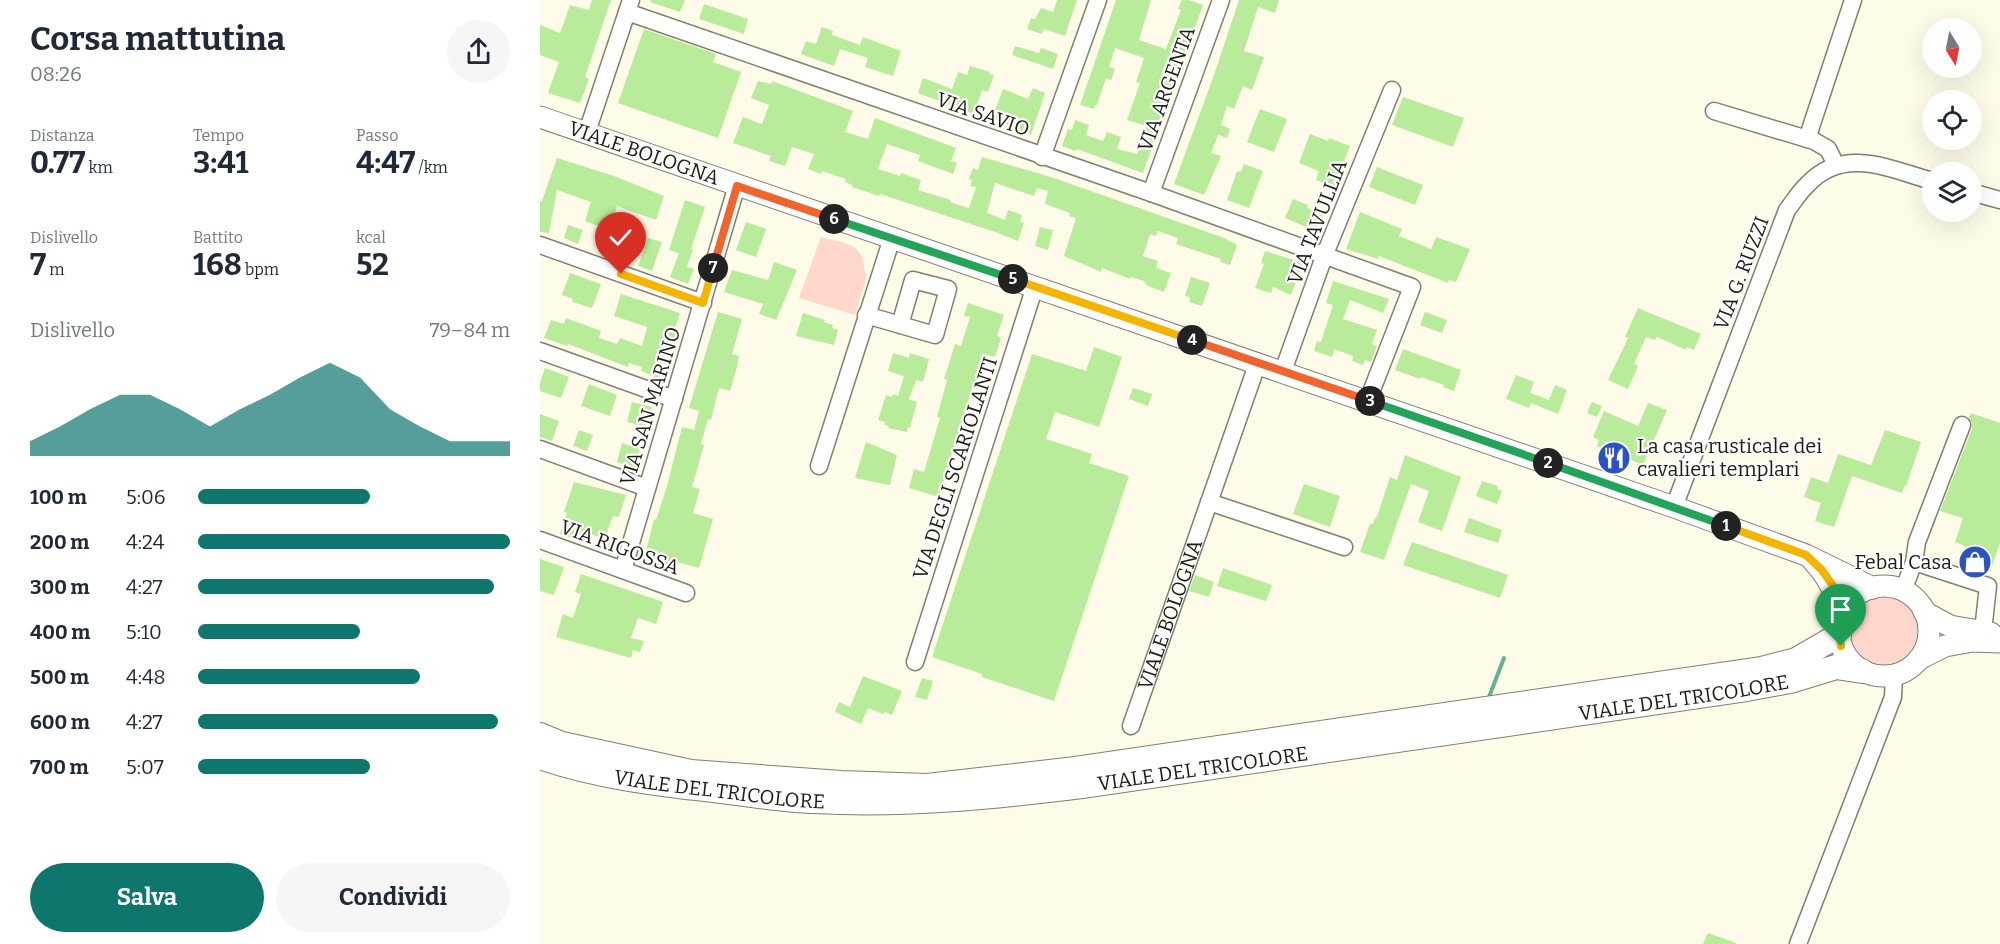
<!DOCTYPE html>
<html lang="it">
<meta charset="utf-8">
<style>
:root{--surface:#fff;--page:#f6f6f7;--text:#1f2937;--muted:#747a83;--accent:#0f766e}
body{margin:0;font-family:Bitter,serif;background:var(--page);color:var(--text);height:100vh;display:flex;flex-direction:column;font-size:22px;white-space:nowrap}
*{box-sizing:border-box;margin:0}
p{font-size:20px;color:var(--muted)}
.icon{flex:none;width:33px;height:33px;fill:none;stroke:currentColor;stroke-width:2;stroke-linecap:round;stroke-linejoin:round}
.map{position:relative;flex:1;overflow:hidden}
.details{display:flex;flex-direction:column;background:var(--surface);width:540px}
.details>*{flex:none}
.needle{width:39px;rotate:170deg}
.tools{position:absolute;left:1382px;top:18px;display:grid;gap:12px}
.tools a{display:grid;place-items:center;width:60px;height:60px;border-radius:50%;background:var(--surface);box-shadow:0 6px 24px #0002;font-size:30px}
.pin{position:absolute;display:grid;place-items:center;width:51px;height:51px;color:#fff;margin:-62px -26px;border-radius:50% 50% 50% 0;rotate:-45deg;box-shadow:0 0 6px #0007}
.pin .icon{rotate:45deg}
.km{position:absolute;width:30px;height:30px;margin:-15px;border-radius:50%;background:#222;color:#fff;font-size:16px;line-height:30px;text-align:center}
.round{display:grid;place-items:center;flex:none;width:63px;height:63px;border-radius:32px;background:var(--page)}
.summary{display:flex;align-items:center;justify-content:space-between;height:102px;padding:0 30px}
h1{font-size:33px;font-weight:700;line-height:45px}
.stats{display:grid;grid-template-columns:repeat(3,1fr);gap:9px;height:102px;padding:6px 30px}
.stats div{display:grid;align-content:center}
.stats b{font-size:30px;font-weight:700}
.stats small{font-size:16px;font-weight:400}
.stats p{font-size:16px}
.chart{height:168px;padding:12px 30px}
.chart p{display:flex;justify-content:space-between}
.chart svg{width:100%;height:108px;margin-top:6px;fill:var(--accent);opacity:.7}
.action{display:flex;gap:12px;margin-top:auto;padding:12px 30px}
.action a{flex:1;height:69px;border-radius:36px;background:var(--accent);color:#fff;font-size:24px;font-weight:700;line-height:69px;text-align:center}
.action a+a{background:var(--page);color:var(--text)}
ul{padding:0 30px;list-style:none;font-size:20px}
li{display:grid;grid-template-columns:96px 72px 1fr;align-items:center;height:45px}
li i{height:15px;border-radius:8px;background:var(--accent)}
main{display:flex;flex:1;min-height:0}
.map>svg:first-child{display:block}
.green{fill:#ffd7cb}
.lines{fill:none;stroke-linecap:round;stroke-linejoin:round}
.stream{stroke:#64b293;stroke-width:4}
.building{fill:#b8ec9b}
.minor-casing{stroke:#817f6e;stroke-width:19}
.major-casing{stroke:#817f6e;stroke-width:23}
.highway-casing{stroke:#817f6e;stroke-width:26}
.minor{stroke:#fff;stroke-width:16}
.major{stroke:#fff;stroke-width:21}
.highway{stroke:#fff;stroke-width:24}
.split-1-casing{stroke:#fff;stroke-width:12}
.split-2-casing{stroke:#fff;stroke-width:12}
.split-3-casing{stroke:#fff;stroke-width:12}
.split-4-casing{stroke:#fff;stroke-width:12}
.split-5-casing{stroke:#fff;stroke-width:12}
.split-6-casing{stroke:#fff;stroke-width:12}
.split-7-casing{stroke:#fff;stroke-width:12}
.split-8-casing{stroke:#fff;stroke-width:12}
.split-1{stroke:#f5b400;stroke-width:8}
.split-2{stroke:#22a559;stroke-width:8}
.split-3{stroke:#22a559;stroke-width:8}
.split-4{stroke:#f0652b;stroke-width:8}
.split-5{stroke:#f5b400;stroke-width:8}
.split-6{stroke:#22a559;stroke-width:8}
.split-7{stroke:#f0652b;stroke-width:8}
.split-8{stroke:#f5b400;stroke-width:8}
.labels{text-anchor:middle;dominant-baseline:central;stroke-width:4.5;stroke-linejoin:round;paint-order:stroke}
.street-label{font-size:20px;fill:#1c1b14;stroke:#fff}
.poi-label{font-size:20px;fill:#1c1b14;stroke:#fff;text-anchor:start}
</style>
<main>
<section class="details">
<div class="summary"><div><h1>Corsa mattutina</h1><p>08:26</p></div><a class="round"><svg class="icon" aria-label="share" viewBox="0 0 24 24"><path d="M12 15V3M7 8l5-5 5 5M5 13v7h14v-7"/></svg></a></div>
<div class="stats">
<div><p>Distanza</p><b>0.77<small> km</small></b></div>
<div><p>Tempo</p><b>3:41</b></div>
<div><p>Passo</p><b>4:47<small> /km</small></b></div>
</div>
<div class="stats">
<div><p>Dislivello</p><b>7<small> m</small></b></div>
<div><p>Battito</p><b>168<small> bpm</small></b></div>
<div><p>kcal</p><b>52</b></div>
</div>
<div class="chart"><p><span>Dislivello</span>79–84 m</p>
<svg viewBox="0 0 160 44" preserveAspectRatio="none"><path d="M0 44V38L10 32L20 25L30 19L40 19L50 25L60 32L70 25L80 19L90 12L100 6L110 12L120 25L130 32L140 38L150 38L160 38V44z"/></svg>
</div>
<ul>
<li><b>100 m</b>5:06<i style="width:55%"></i></li>
<li><b>200 m</b>4:24<i style="width:100%"></i></li>
<li><b>300 m</b>4:27<i style="width:95%"></i></li>
<li><b>400 m</b>5:10<i style="width:52%"></i></li>
<li><b>500 m</b>4:48<i style="width:71%"></i></li>
<li><b>600 m</b>4:27<i style="width:96%"></i></li>
<li><b>700 m</b>5:07<i style="width:55%"></i></li>
</ul>
<div class="action"><a>Salva</a><a>Condividi</a></div>
</section>
<div class="map">
<svg width="1460" height="944" viewBox="0 0 1460 944">
<rect width="100%" height="100%" fill="#fefce9"/>
<path class="green" d="M281,237C294,241 315,242 321,255C324,262 323,268 327,275L315,315L259,298Z
M1308 631a36 36 0 1 1 72 0a36 36 0 1 1-72 0Z"/>
<g class="lines">
<path class="stream" d="M949,697L964,658"/>
</g>
<path class="building" d="M52,0H71L45,77L49,79L40,103L8,93L19,62L0,55V25L20,33L30,5L49,10Z
M111,0H145L140,12L110,2Z
M517,0H537L525,36L504,29L502,34L487,29L491,18L495,19L501,8L513,12Z
M576,0H611L599,40L626,49L641,10L638,9L642,0H649L663,5L603,173L537,149L536,151L522,146L528,129L532,130L535,120L549,125L546,135L563,141L567,132L581,137L577,149L597,154L607,126L587,120L600,83L596,82L604,58L575,48L569,67L575,69L571,80L566,78L557,105H555L554,109L540,105Z
M699,0H739L735,13L718,7L704,51L724,57L712,90L703,86L694,109L687,106L681,125L690,129L687,138L678,135L671,153L681,156L664,195L634,184L674,75Z
M164,4L208,19L204,34L159,19Z
M282,27L293,31L292,35L320,45L323,37L361,51L353,76L325,67L328,58L300,49L294,66L261,54L266,41L276,44Z
M104,29L176,54L173,62L201,72L178,138L78,103Z
M475,46L499,53L501,48L518,54L513,69L472,55Z
M430,66L450,72L449,74L454,75L448,92L442,90L434,114L378,93L383,78L412,89L418,72L427,75Z
M218,81L231,84L232,81L313,111L305,132L328,139L335,118L416,148L411,161L417,163L413,174L378,161L380,155L347,144L338,169L360,176L361,173L381,180L378,190L411,200L410,202L429,208L436,187L430,186L432,180L429,179L433,168L438,170L442,157L511,177L684,238L697,245L690,265L680,262L681,259L636,244L638,238L618,231L616,236L610,234L603,256L618,261L616,268L631,273L624,292L606,285L604,281L591,277L590,279L562,268L561,272L524,256L536,218L529,216L530,213L505,204L508,191L497,188L494,196L455,183L447,213L465,220L468,210L482,215L480,222L484,223L478,241L458,233L340,194L339,196L312,187V185L305,182L306,179L282,171L281,174L268,169L274,154L252,147L245,166L229,161L231,156L193,143L203,117L222,124L229,105L211,98Z
M493,88L505,93L491,135L452,118L463,89L488,99Z
M863,97L924,118L913,147L852,125Z
M720,109L747,119L734,152L707,142Z
M770,134L788,141L789,138L810,146L794,186L776,180L779,171L759,163Z
M17,158L74,176L124,196L116,220L77,206L69,230L45,221L51,202L17,190L9,233L0,232V201H2Z
M704,164L723,171L709,208L687,200L697,171L701,172Z
M837,167L883,185L875,205L829,187Z
M753,199L768,205L767,208L783,215L780,222L781,225L778,226L776,231L745,218Z
M145,200L165,207L151,249H153L147,267L154,269L148,284L130,277L139,253L129,250Z
M820,212L862,229L859,236L891,249L896,237L930,249L916,282L909,280L908,283L839,256L838,259L806,249Z
M206,222L226,229L216,257L196,250Z
M28,225L43,230L38,244L24,238Z
M500,227L513,230L508,250L495,246Z
M65,238L79,243L74,257L61,253Z
M108,238L122,242L112,271L98,266Z
M725,251L763,263L751,295L733,287L731,293L715,288L724,264L721,263Z
M234,262L257,270L236,320L219,314L223,304L184,292L192,270L228,280Z
M30,273L61,284L52,308L32,302L33,299L22,295Z
M651,277L670,283L662,306L649,302L650,297L645,296Z
M793,281L849,299L843,313L810,300L803,319L837,330L832,344L837,346L831,362L825,360L823,365L812,361L813,356L794,349L792,357L774,351L777,341L781,342L793,305L786,303Z
M81,294L140,313L135,328L140,330L135,346L129,345L118,378L101,371L102,367L89,363L88,367L28,344L27,346L4,338L11,320L24,324L26,318L61,331L59,338L77,344L80,338L102,346L107,327L74,316Z
M428,303L464,315L457,336L461,338L455,357L447,355L437,389L432,388L399,497L369,488L374,469L384,472L400,418L397,417L407,380L404,379L415,344L421,346L430,317L424,316Z
M1098,308L1161,334L1154,350L1147,347L1146,350L1117,337L1115,340L1106,337L1094,364L1098,366L1088,389L1068,380L1088,338L1085,337Z
M178,312L202,319L192,354L199,356L197,367L190,391L179,388L171,420L168,419L161,444L164,445L152,487L160,489L153,513L173,519L159,568L138,562L135,574L103,564L114,519L116,520L127,486L142,427L154,430L159,411L149,408Z
M885,312L907,320L902,333L880,325Z
M263,313L285,320L284,322L293,325L292,328L298,330L294,345L256,336Z
M554,347L582,357L559,427L515,412L506,439L552,454L549,463L589,476L514,701L442,677V674L392,657L492,354L546,371Z
M863,349L921,370L914,391L903,387L904,385L881,377L880,379L855,370Z
M353,353L369,358L370,353L389,359L383,382L376,380L369,399L377,402L370,428L368,427L367,432L348,428L349,426L344,425L345,422L338,420L346,395L352,397L353,394L358,396L364,376L348,371Z
M5,368L29,377L21,398L0,391V383Z
M976,375L994,382L990,393L1009,400L1015,385L1027,390L1018,414L991,403L989,408L966,399Z
M49,384L77,395L70,416L41,406Z
M593,388L612,394L608,406L589,399Z
M92,402L112,407L106,427L87,422Z
M1052,402L1062,406L1057,417L1047,413Z
M1108,403L1127,410L1103,465L1057,446L1059,440L1053,437L1064,411L1098,426Z
M1431,413L1460,423V543L1450,572L1420,561L1425,546L1415,542L1423,518L1400,511L1432,429V423L1429,418Z
M0,414L19,421L12,441L0,437Z
M39,430L53,435L47,451L33,446Z
M1345,430L1381,442L1366,486L1365,485L1362,493L1312,476L1294,527L1275,521L1281,503L1264,497L1271,477L1288,483L1298,454L1331,465Z
M326,442L357,455L350,485L315,478Z
M82,443L100,449L95,468L77,462Z
M865,455L921,477L902,531L878,522L889,491L871,484L844,560L820,552L830,524H833L836,516L837,517L850,477L857,480Z
M942,481L958,486L957,489L962,491L957,504L936,496Z
M34,482L86,495L79,517L73,516L66,535L73,538L69,551L56,548L59,537L42,531L39,540L20,534L27,513L24,512Z
M764,484L800,496L790,527L753,514Z
M929,518L962,530L958,543L924,532Z
M872,542L968,575L960,598L863,565Z
M0,559L24,567L14,595L0,591Z
M683,568L732,585L726,601L677,586Z
M41,574L123,602L116,624L98,618L91,638L104,641L100,652L93,650L91,658L16,637L23,614L33,618L41,594L35,592Z
M655,575L674,582L669,597L649,591Z
M323,676L362,691L352,715L345,712L343,714L328,708L321,724L295,712L299,702L310,707Z
M382,678L393,681L387,700L375,697Z
M1168,933L1196,943V944H1163Z"/>
<g class="lines">
<g class="minor-casing">
<g id="minor">
<path d="M87,12L611,193L872,287L828,400"/>
<path d="M1174,111L1274,141L1288,149L1296,165"/>
<path d="M47,132L91,0"/>
<path d="M1267,139L1313,0"/>
<path d="M502,157L558,0"/>
<path d="M1431,192L1460,200"/>
<path d="M611,193L681,0"/>
<path d="M0,245L163,303"/>
<path d="M326,315L395,335L408,289L373,280L360,325"/>
<path d="M0,351L134,399"/>
<path d="M743,371L785,254L852,90"/>
<path d="M0,449L107,488"/>
<path d="M279,466L352,238"/>
<path d="M669,502L804,547"/>
<path d="M1134,507L1247,210C1254,201 1260,191 1268,184C1304,146 1350,169 1392,181"/>
<path d="M0,540L146,593"/>
<path d="M1374,562L1448,586L1443,631"/>
<path d="M83,570L197,185"/>
<path d="M1363,591L1374,562L1377,542L1422,425"/>
<path d="M375,662L495,286"/>
<path id="s1" d="M591,726L718,362"/>
<path d="M1258,944L1353,697L1354,675"/>
</g>
</g>
<g class="major-casing">
<g id="major">
<path id="s2" d="M0,117L1134,507L1266,555L1333,588"/>
<path d="M1273,561C1289,577 1295,594 1302,614"/>
<circle cx="1344" cy="631" r="45"/>
<path d="M1384,612L1410,626L1451,633"/>
<path d="M1379,659L1405,646L1433,641L1460,642"/>
</g>
</g>
<g class="highway-casing">
<g id="highway">
<path d="M0,735L22,744L151,772L301,783L387,786L527,770L1221,669L1256,660L1299,635"/>
<path id="s3" d="M0,757C55,776 116,784 174,790C207,794 241,800 274,801C364,806 453,797 542,786L1201,690L1250,681L1296,667L1322,671"/>
</g>
</g>
<use href="#minor" class="minor"/>
<use href="#major" class="major"/>
<use href="#highway" class="highway"/>
</g>
<g class="lines">
<g class="split-1-casing">
<path id="split-1" d="M1186,526L1266,555L1282,570L1293,586L1302,614L1299,625L1301,646"/>
</g>
<g class="split-2-casing">
<path id="split-2" d="M1008,463L1186,526"/>
</g>
<g class="split-3-casing">
<path id="split-3" d="M830,401L1008,463"/>
</g>
<g class="split-4-casing">
<path id="split-4" d="M652,340L830,401"/>
</g>
<g class="split-5-casing">
<path id="split-5" d="M473,279L652,340"/>
</g>
<g class="split-6-casing">
<path id="split-6" d="M294,219L473,279"/>
</g>
<g class="split-7-casing">
<path id="split-7" d="M173,268L197,186L294,219"/>
</g>
<g class="split-8-casing">
<path id="split-8" d="M81,274L163,303L173,268"/>
</g>
<use href="#split-1" class="split-1"/>
<use href="#split-2" class="split-2"/>
<use href="#split-3" class="split-3"/>
<use href="#split-4" class="split-4"/>
<use href="#split-5" class="split-5"/>
<use href="#split-6" class="split-6"/>
<use href="#split-7" class="split-7"/>
<use href="#split-8" class="split-8"/>
</g>
<defs>
<g id="restaurant-disc" transform="scale(1.725)"><circle r="9.5" fill="#2953c2" stroke="#fff"/><path d="M-5-6h1v4h1v-4h1v4h1v-4h1v5L-1.5 .5V6h-2V.5L-5-1ZM5-6V6H3V1.5H1.5Q1.5-4 5-6Z" fill="#fff"/></g>
<g id="shop-disc" transform="scale(1.725)"><circle r="9.5" fill="#2953c2" stroke="#fff"/><path d="M-5-2.5h2.3a2.7 3.5 0 0 1 5.4 0H5L5.5 6h-11ZM-1.5-2.5h3a1.5 2.3 0 0 0-3 0Z" fill="#fff"/></g>
</defs>
<g fill-rule="evenodd">
<use href="#restaurant-disc" x="1074" y="458"/>
<use href="#shop-disc" x="1435" y="562"/>
</g>
<g class="labels">
<g class="street-label">
<text transform="translate(626 89) rotate(-70)">VIA ARGENTA</text>
<text transform="translate(443 114) rotate(19)">VIA SAVIO</text>
<text stroke="none"><textPath href="#s2" startOffset="110">VIALE BOLOGNA</textPath></text>
<text transform="translate(777 222) rotate(-69)">VIA TAVULLIA</text>
<text transform="translate(1201 273) rotate(-69)">VIA G. RUZZI</text>
<text transform="translate(110 406) rotate(-73)">VIA SAN MARINO</text>
<text transform="translate(415 468) rotate(-72)">VIA DEGLI SCARIOLANTI</text>
<text transform="translate(80 547) rotate(20)">VIA RIGOSSA</text>
<text stroke="none"><textPath href="#s1" startOffset="118">VIALE BOLOGNA</textPath></text>
<text stroke="none"><textPath href="#s3" startOffset="1155">VIALE DEL TRICOLORE</textPath></text>
<text stroke="none"><textPath href="#s3" startOffset="669">VIALE DEL TRICOLORE</textPath></text>
<text stroke="none"><textPath href="#s3" startOffset="183">VIALE DEL TRICOLORE</textPath></text>
</g>
<g class="poi-label">
<text x="1097" y="446">La casa rusticale dei<tspan x="1097" dy="23">cavalieri templari</tspan></text>
<text x="1412" y="562" text-anchor="end">Febal Casa</text>
</g>
</g>
</svg>
<div class="tools">
<a><svg class="needle" viewBox="-14 -14 28 28"><path d="M0-13l5 13h-10z" fill="#e53935"/><path d="M0 13l5-13h-10z" fill="#747a83"/></svg></a>
<a><svg class="icon" aria-label="locate" viewBox="0 0 24 24"><circle cx="12" cy="12" r="6"/><path d="M12 2v4M12 18v4M2 12h4M18 12h4"/></svg></a>
<a><svg class="icon" aria-label="layers" viewBox="0 0 24 24"><path d="M12 4l9 5-9 5-9-5zM3 14l9 5 9-5"/></svg></a>
</div>
<div class="pin" style="left:1301px;top:646px;background:#1e9e55"><svg class="icon" aria-label="arrive" viewBox="0 0 24 24"><path d="M6 21V4h12l-3 4 3 4H6"/></svg></div>
<div class="pin" style="left:81px;top:274px;background:#d93025"><svg class="icon" aria-label="check" viewBox="0 0 24 24"><path d="M5 12l5 5 9-10"/></svg></div>
<b class="km" style="left:1186px;top:526px">1</b>
<b class="km" style="left:1008px;top:463px">2</b>
<b class="km" style="left:830px;top:401px">3</b>
<b class="km" style="left:652px;top:340px">4</b>
<b class="km" style="left:473px;top:279px">5</b>
<b class="km" style="left:294px;top:219px">6</b>
<b class="km" style="left:173px;top:268px">7</b>
</div>
</main>
